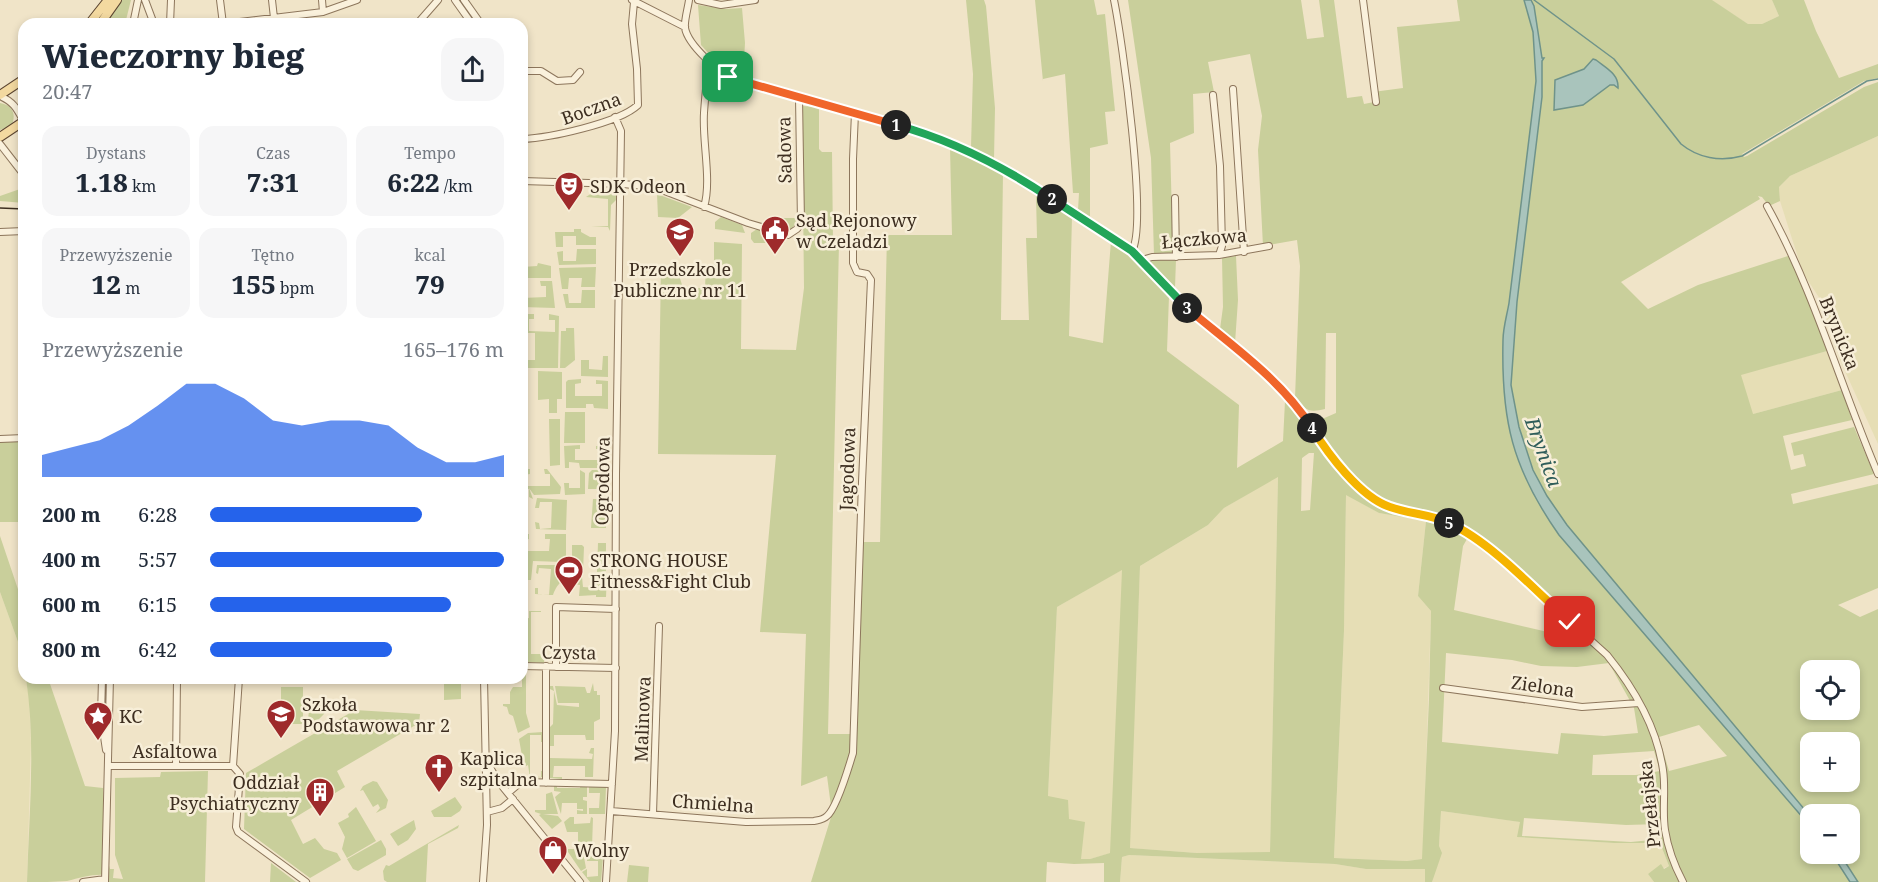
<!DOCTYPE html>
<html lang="pl">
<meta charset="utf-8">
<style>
:root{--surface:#fff;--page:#f6f6f7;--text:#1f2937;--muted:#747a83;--accent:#2563eb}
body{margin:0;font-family:"Noto Serif",serif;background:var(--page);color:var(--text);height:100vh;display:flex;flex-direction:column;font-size:22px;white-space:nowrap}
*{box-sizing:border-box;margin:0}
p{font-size:20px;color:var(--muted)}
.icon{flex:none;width:33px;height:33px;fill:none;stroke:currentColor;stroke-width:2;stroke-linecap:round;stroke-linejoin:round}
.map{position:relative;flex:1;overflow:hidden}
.details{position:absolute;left:18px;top:18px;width:510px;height:666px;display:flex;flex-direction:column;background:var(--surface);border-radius:18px;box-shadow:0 3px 9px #0003}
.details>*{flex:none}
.tools{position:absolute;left:1800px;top:660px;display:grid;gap:12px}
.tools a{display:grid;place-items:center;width:60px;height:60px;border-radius:12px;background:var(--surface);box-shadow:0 3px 9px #0003;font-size:30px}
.pin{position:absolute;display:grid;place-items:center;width:51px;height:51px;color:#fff;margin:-26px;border-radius:12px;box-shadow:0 3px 9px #0006}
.km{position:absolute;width:30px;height:30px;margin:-15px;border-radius:50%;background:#222;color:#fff;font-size:16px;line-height:30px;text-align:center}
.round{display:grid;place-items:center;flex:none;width:63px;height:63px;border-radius:18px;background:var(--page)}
.summary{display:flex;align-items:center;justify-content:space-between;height:102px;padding:0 24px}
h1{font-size:33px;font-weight:800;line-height:45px}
.figures{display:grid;grid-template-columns:repeat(3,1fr);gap:9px;height:102px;padding:6px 24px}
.figures div{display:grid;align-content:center;border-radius:15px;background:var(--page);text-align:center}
.figures b{font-size:26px;font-weight:800}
.figures small{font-size:16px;font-weight:400}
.figures p{font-size:16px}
.chart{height:168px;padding:12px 24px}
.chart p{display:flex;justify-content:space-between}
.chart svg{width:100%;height:108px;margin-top:6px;fill:var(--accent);opacity:.7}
ul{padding:0 24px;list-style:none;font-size:20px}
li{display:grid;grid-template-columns:96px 72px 1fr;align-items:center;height:45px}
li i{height:15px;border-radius:8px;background:var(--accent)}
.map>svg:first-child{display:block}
.farmland{fill:#e6deb5}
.green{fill:#c9cf9b;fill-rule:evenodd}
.water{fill:#a9c4bc;stroke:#6f938a;stroke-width:1.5}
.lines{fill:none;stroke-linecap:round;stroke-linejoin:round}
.stream{stroke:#6f938a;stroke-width:1.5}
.minor-casing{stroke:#8d765c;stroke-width:8}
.major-casing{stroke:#5b4430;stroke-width:10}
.minor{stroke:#faf1dc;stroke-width:6}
.major{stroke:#f3d9a0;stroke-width:8}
.tram{stroke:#3d2e20;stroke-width:1.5}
.split-1-casing{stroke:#fff;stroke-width:12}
.split-2-casing{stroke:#fff;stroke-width:12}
.split-3-casing{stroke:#fff;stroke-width:12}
.split-4-casing{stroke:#fff;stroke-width:12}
.split-5-casing{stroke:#fff;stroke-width:12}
.split-6-casing{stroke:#fff;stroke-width:12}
.split-1{stroke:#f0652b;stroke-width:8}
.split-2{stroke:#22a559;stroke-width:8}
.split-3{stroke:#22a559;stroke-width:8}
.split-4{stroke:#f0652b;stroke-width:8}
.split-5{stroke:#f5b400;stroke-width:8}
.split-6{stroke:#f5b400;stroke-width:8}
.labels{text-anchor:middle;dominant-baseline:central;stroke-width:5;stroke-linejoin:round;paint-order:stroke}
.street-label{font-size:18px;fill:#3d2e20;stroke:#f7eed8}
.poi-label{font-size:18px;fill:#3d2e20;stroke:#f7eed8;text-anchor:start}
.water-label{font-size:20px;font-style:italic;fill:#2f5d5a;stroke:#f7eed8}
</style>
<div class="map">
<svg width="1878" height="882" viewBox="0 0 1878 882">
<rect width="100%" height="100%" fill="#f0e4c8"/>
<path class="farmland" d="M1710,0H1772L1779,16L1762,24H1748Z
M1878,136V444L1840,360L1820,299L1803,273L1780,201L1779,187L1790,176Z
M1827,351L1842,390L1727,421L1725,378Z
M1278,476L1270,853H1197L1129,848L1140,566L1208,525L1224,508Z
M1346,494L1379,513L1426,521L1418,596L1431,611L1423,859L1407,861L1334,858L1344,631Z
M1123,569L1111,853L1090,859H1081L1069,819L1048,796L1057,607Z
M0,592L22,653L24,678H26L29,698L31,743L27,882H0Z
M1441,811L1521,822L1518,837L1614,843H1660L1669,866L1648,874L1654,882H1432L1439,846Z
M1129,855L1335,864L1366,869H1426L1425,882H1120L1122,857Z"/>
<path class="green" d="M121,0H131L125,24H104Z
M966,0H984L986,6L995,108L994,159L971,147L973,74Z
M1035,0H1094L1097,15L1105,14L1115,111L1105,112L1108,144L1090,148V217L1078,210L1079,193H1073L1065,74L1043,79V81Z
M1128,0H1301L1307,39L1324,37L1319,0H1334L1347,98L1362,96L1364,104L1374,102L1373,92L1403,88L1397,27L1460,21L1457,0H1712L1748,24H1762L1779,16L1772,0H1804L1816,31L1839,78L1878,64V78L1864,81L1742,154L1744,157L1747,156L1864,87L1878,82V136L1790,176L1779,187L1780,201L1769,206L1762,197L1758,196L1760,199L1621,282L1648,309L1698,285L1791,255L1827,351L1741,375L1753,414L1842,390L1852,420L1783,436L1791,470L1806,466L1803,454L1794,456L1791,443L1854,427L1874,474L1791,494L1793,504L1878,484V588L1838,605L1860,617L1878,609V882H1654L1648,874L1661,864L1664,869L1669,866L1660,843H1614L1517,837L1520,822L1441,811L1439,846L1442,853L1432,882H1425V869H1366L1335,864L1129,855L1122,857L1120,882H1104V863L1074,864L1047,862L1046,882H811L832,814L827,776L801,786L806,634L760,632L776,455L658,454L661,266L678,272L683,288H705L706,264H714V242L742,244L741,349L796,350L804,288L802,106L819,107V149L822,152H832L833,243H839L828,734H851L856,542H880L887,235H952L950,147L961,151L1003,173L1001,320H1029L1026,238H1037L1036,196L1072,216L1069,336L1103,343L1111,241L1138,259L1169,296L1167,351L1239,405L1237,468L1283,441L1285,401L1296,411L1316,442L1324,438L1313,423L1336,413V333H1326L1325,409C1308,413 1306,410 1295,398L1300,266L1297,240L1263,246L1258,150L1262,116L1250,54L1208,62L1214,92L1193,94L1194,133L1170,143L1173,254L1154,255L1151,158ZM1309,453H1314L1310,510L1301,511L1302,458ZM1278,477L1270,852L1197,853L1130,848L1140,566L1208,525L1224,508ZM1346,495L1379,513L1426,521L1418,596L1431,611L1429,699L1422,859L1407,861L1334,858L1344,631ZM1467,539L1505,568L1560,621L1552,633L1454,610L1463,546ZM1122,570L1110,853L1090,859H1081L1085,822L1069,819L1068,800L1048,796L1057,607ZM1446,653L1512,660L1541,666L1577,667L1609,663L1634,708L1638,733L1604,736L1561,733L1558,754L1442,742ZM1810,670H1850V710H1810ZM1699,725L1727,756L1669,771L1659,737ZM1810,742H1850V782H1810ZM1654,751L1660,771L1636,775H1592L1593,755ZM1810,814H1850V854H1810ZM1524,818L1626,825L1660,824L1661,839L1631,842L1522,836Z
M698,5L726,9L742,8L745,43L743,76L722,68L701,45Z
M0,103C13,105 17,115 11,126L0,130Z
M20,189L24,190V203L0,201V196Z
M598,189L612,190L616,194V200L611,205L610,231L608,227H591L608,226V199L586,197Z
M657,194L692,207L678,218L658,217Z
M721,217L742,225L745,233L715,229V222Z
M775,218H797L796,224L789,231L774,228Z
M574,229H581V232L590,237H596V245H576V236H563V247H556L555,232H574Z
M757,229L785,238V243H754L751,239V233Z
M577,249H596V264L559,265L557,252L563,251V261H576Z
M1236,256L1238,300L1235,343L1220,329L1223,307L1222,258Z
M1149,258L1176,259L1175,288L1147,261Z
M538,263L551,266V278H522V267L537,266Z
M596,267L595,287H581L582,278H569L568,289H562L559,268Z
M540,281H552L555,308L522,307V298L546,297V286H541Z
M582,290H595V308H566L563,294H568L569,303H581Z
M522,314H534V319H529V331L555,332V320H549V314L559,316L558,368H522V354L523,360H535V333H523L522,339Z
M566,328H574L575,360L565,368H560L561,331H566Z
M603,356H608V377L581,376V360H589V369L602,370Z
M538,371L562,372V399H557V413H549V399L538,400Z
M581,379V383L575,384V396H602V384H596V380L608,381V409L594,408L593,404H586V408H566V382L568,380Z
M565,412H585V443H564Z
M560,419V465L550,466L549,419Z
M24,441V522H0V442Z
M580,445V449H575V460H601L602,449H596V446H607V468H580L579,463L569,462V468H565L564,446Z
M527,469H530V474L524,475V486H550V474H545L544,469H547L561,487L560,494L534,495L529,488L533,499L529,497V489L522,488V476Z
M580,470L585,473V494L565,495L564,483H569V488H580Z
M592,470H607V495L605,489H588L589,473Z
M537,498L567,500L566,530L536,529L535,522L539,523L540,529L551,528L552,502H540L539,508H535Z
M593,499H606V528H591Z
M522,534H529V539L524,540V551H549L550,539H545V534H566V558L562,562L533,561L531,580H522L528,579V553H522Z
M0,536L24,607V664L22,653L0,592Z
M598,543H606V571L597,572Z
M572,545H582L584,547L583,572L572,571Z
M537,565H565C566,584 559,578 553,595L535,594V588H538V594L549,595L551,569L539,568L538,574L536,573Z
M607,574L606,597H596V595L579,596L580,585L572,584V576L582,577L583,587L596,588L597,575Z
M529,611H541V612H531V654H542V648H545L544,663L522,662L524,619L529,618Z
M522,669L526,673V713L530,727L518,733L513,716L509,714L507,707L503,706V704H510V692L513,687H522Z
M26,678H48L85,786L103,788V845L110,869H114L113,878L123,879L115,855V778L160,777L161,772L208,771L205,882H108L105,875C92,874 80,878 67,881C55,882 40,882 27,882C29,815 36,745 26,678Z
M444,678H461V699L444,700Z
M593,683L594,691H597V695H600V719L594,722V740H586L585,735H554V746H549L550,727L553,724L554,691L550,689V686H553L557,705L579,707V703H558L555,686L585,687L587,693H590Z
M281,687H303V724H281Z
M324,703L328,706L324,714L312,726L308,719L309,711Z
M355,710L420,714L419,723L337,771L345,787L291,820L303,844L315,838L324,849L337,853L341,860L310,878L244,829L246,773Z
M543,732L544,742H541V735H530V776L541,777V771H544L543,777L530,778L528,765L524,767L519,739L528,733Z
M591,748H594L593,777H585V766H554L553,777H562V779L550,778V758L592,759L593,754L589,753Z
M373,781L377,782L388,800L386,808L376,813L380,808L378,804L373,807L363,790L360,791L363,786Z
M557,784V788H580V784L587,785V797H583V800L587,801V814H577V810L583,811V809H577V803H562L561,814L555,797L561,792L554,791V786Z
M589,785H604L606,787L605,814H589V808H599L600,793H589Z
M552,792L558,814H543L558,816L562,821L552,829L539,815L541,814L535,812V810H546V794Z
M455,797L462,807L460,811L451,817H434L431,811Z
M356,807L376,841L347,858L342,849L345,837L338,823L349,817L348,814Z
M570,817H574V824L590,823L591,817L593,818L592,847H587L586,851L578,847V832H567L564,822Z
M414,820L416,829L408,840L398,846L390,834Z
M459,825L458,828L428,844L426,882H387L384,880L383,871L386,865L389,866Z
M381,840L386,849V855L358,871L353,869L347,859Z
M566,849H578L583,852L586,868L581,871Z
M587,856L603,857L601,882H590L582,872L587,869V877L598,876V861H587Z
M271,863L296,882H270Z
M629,865L649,867L648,882H627Z"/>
<path class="water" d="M1524,0H1531L1534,6L1542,58H1544L1542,61V97L1517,302L1511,385L1519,427L1533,470L1547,496L1567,525L1810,816V826L1559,535C1512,468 1501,420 1503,340C1503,328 1507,315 1509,303L1536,81L1533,32Z
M1593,59L1596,60C1606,68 1619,74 1618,88L1614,85H1610L1583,105L1554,110L1555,80L1584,69Z
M1832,854H1840L1858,882H1850Z"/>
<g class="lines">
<path class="stream" d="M1534,0L1614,59L1681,144C1698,158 1720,162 1742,156L1867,81L1878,79"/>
<g class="minor-casing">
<path id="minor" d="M145,0L154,24
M220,0L223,24
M272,0L274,18
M322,0L323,12
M455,0L472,24
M464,0L481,24
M632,0L685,27
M689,0C688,8 684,21 685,28C688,45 720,74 735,79L920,131L961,148L1035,188L1132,251L1185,306L1273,381L1293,401L1327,452L1344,472L1378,502L1390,507L1444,520L1463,529L1487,547L1607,655C1633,687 1657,728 1663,770C1666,790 1662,810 1665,830C1668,849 1674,865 1683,882
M698,0L721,5L755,0
M1114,0C1122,39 1148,223 1132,251
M1363,0L1376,102
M133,24L138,0
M170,24L171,0
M223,24L323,12L357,0
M417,24L438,0
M522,71H541L557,81L573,80L580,72
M1233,89L1244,252
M1213,95L1220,166L1222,246L1219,255
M0,96C14,102 17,109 24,122
M522,139C549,138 619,123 638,105L637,69L632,24L634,2
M0,144L24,175
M522,181L623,184L654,187L748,223L788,235L797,229L801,223L799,98
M1175,198L1176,257
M1767,206C1814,290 1840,385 1878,474
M704,207C712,181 702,141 704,113C705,97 707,81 708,66L710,63
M0,232L24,231
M1142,260L1152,257L1219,255L1269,246
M0,439L24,438
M522,666L616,668
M556,667V607L616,609
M102,678L101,717L106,750
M1443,688L1582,707L1639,703
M488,764L498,781L580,882
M109,766H233L240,774L236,827L238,832L306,882
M176,766L177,678
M233,766L239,678
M546,783V666
M508,793L521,782L612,784
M611,811L746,822L814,821C819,820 823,820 827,816C837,808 849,766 853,753L862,482L871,280L867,274L857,272L853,263V159L855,113
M487,812L502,808L513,799
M653,814L659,626
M83,882L105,879
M105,882L110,678
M483,882L487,825L484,678
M606,882L615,731L616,474L621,131L615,117"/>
</g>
<g class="major-casing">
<path id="major" d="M89,24L108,0
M100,24L117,0
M0,95L24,79
M0,137L24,121"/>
</g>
<use href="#minor" class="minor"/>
<use href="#major" class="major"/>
<path class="tram" d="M0,208L24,209"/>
</g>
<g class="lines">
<g class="split-1-casing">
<path id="split-1" d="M728,77L896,125"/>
</g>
<g class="split-2-casing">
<path id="split-2" d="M896,125C952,140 1004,167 1052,199"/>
</g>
<g class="split-3-casing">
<path id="split-3" d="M1052,199L1132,251L1187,308"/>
</g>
<g class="split-4-casing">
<path id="split-4" d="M1187,308C1231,345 1281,379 1312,428"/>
</g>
<g class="split-5-casing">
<path id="split-5" d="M1312,428C1328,454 1360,497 1390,507C1409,514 1430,514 1449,523"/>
</g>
<g class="split-6-casing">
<path id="split-6" d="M1449,523C1491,542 1536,591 1570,622"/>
</g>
<use href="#split-1" class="split-1"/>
<use href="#split-2" class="split-2"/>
<use href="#split-3" class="split-3"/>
<use href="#split-4" class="split-4"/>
<use href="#split-5" class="split-5"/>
<use href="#split-6" class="split-6"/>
</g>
<defs>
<g id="theatre-pin" transform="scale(1.5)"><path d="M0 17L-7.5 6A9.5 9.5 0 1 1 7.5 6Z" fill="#9e2a2b" stroke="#f7eed8"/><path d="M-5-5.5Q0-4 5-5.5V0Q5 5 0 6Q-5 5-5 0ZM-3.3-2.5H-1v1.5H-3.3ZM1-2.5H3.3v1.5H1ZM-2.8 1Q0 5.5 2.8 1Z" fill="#fff"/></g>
<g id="civic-pin" transform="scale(1.5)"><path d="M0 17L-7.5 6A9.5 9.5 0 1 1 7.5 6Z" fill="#9e2a2b" stroke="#f7eed8"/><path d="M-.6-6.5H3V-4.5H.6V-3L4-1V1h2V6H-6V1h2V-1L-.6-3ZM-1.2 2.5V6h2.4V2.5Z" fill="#fff"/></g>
<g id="school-pin" transform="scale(1.5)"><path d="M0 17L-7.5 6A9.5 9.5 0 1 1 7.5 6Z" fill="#9e2a2b" stroke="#f7eed8"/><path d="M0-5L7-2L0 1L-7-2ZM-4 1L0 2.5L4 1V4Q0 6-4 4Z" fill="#fff"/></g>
<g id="stadium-pin" transform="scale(1.5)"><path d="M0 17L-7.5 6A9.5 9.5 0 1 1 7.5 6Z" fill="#9e2a2b" stroke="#f7eed8"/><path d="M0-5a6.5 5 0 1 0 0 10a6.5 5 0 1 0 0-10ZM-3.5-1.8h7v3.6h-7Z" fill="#fff"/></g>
<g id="sight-pin" transform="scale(1.5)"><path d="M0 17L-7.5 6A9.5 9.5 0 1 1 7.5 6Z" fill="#9e2a2b" stroke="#f7eed8"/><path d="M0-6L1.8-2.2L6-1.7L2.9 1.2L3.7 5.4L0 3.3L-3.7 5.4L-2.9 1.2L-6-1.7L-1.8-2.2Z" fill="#fff"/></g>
<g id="church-pin" transform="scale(1.5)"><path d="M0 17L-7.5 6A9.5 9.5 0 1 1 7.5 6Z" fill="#9e2a2b" stroke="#f7eed8"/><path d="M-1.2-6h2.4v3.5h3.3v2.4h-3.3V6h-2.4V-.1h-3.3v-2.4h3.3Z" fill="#fff"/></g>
<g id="building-pin" transform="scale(1.5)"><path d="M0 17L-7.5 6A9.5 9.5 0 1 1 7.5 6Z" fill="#9e2a2b" stroke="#f7eed8"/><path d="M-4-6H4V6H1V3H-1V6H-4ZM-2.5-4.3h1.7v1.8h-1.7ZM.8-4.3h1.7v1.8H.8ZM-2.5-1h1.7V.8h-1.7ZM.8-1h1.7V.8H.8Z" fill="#fff"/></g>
<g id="shop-pin" transform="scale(1.5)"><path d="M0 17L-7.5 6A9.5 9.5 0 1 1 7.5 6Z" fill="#9e2a2b" stroke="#f7eed8"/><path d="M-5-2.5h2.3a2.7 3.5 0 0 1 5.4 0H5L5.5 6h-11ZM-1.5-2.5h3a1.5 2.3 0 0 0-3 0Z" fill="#fff"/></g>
</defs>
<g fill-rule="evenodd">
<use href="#theatre-pin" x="569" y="186"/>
<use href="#civic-pin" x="775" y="230"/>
<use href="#school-pin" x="680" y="232"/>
<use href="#stadium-pin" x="569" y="570"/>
<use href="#school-pin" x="281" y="714"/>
<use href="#sight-pin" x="98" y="716"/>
<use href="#church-pin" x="439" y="768"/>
<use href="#building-pin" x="320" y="792"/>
<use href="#shop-pin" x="553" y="850"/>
</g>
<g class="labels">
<g class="street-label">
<text transform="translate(591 108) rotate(-20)">Boczna</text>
<text transform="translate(784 150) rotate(-91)">Sadowa</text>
<text transform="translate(1204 238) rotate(-5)">Łączkowa</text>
<text transform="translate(1840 333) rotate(68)">Brynicka</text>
<text transform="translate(847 469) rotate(-88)">Jagodowa</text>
<text transform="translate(602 481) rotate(-89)">Ogrodowa</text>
<text transform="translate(569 652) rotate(1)">Czysta</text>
<text transform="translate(1543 686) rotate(8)">Zielona</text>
<text transform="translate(642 719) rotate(-88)">Malinowa</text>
<text x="175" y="751">Asfaltowa</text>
<text transform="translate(713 803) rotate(4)">Chmielna</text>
<text transform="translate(1649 804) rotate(-96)">Przełajska</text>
</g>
<g class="poi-label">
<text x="590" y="186">SDK Odeon</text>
<text x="796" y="220">Sąd Rejonowy<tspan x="796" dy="21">w Czeladzi</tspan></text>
<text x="680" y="269" text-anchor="middle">Przedszkole<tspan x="680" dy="21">Publiczne nr 11</tspan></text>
<text x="590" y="560">STRONG HOUSE<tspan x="590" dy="21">Fitness&amp;Fight Club</tspan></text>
<text x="302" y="704">Szkoła<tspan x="302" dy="21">Podstawowa nr 2</tspan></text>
<text x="119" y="716">KC</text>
<text x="460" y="758">Kaplica<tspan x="460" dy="21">szpitalna</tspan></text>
<text x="299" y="782" text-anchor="end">Oddział<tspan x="299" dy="21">Psychiatryczny</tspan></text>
<text x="574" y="850">Wolny</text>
</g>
<g class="water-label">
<text transform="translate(1544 452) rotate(70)">Brynica</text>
</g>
</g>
</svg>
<div class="tools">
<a><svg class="icon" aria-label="locate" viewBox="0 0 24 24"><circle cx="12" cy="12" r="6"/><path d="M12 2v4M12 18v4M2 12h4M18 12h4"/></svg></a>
<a>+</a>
<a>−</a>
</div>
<div class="pin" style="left:728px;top:77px;background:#1e9e55"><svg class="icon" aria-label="arrive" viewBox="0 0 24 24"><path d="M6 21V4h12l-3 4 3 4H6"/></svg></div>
<div class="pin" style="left:1570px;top:622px;background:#d93025"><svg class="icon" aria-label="check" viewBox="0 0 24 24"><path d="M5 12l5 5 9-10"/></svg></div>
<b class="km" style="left:896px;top:125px">1</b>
<b class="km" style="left:1052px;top:199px">2</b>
<b class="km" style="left:1187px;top:308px">3</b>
<b class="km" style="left:1312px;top:428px">4</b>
<b class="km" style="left:1449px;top:523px">5</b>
<section class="details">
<div class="summary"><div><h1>Wieczorny bieg</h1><p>20:47</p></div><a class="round"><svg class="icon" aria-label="share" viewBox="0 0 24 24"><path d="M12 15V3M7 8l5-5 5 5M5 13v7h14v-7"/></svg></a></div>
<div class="figures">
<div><p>Dystans</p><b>1.18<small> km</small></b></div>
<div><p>Czas</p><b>7:31</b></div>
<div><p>Tempo</p><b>6:22<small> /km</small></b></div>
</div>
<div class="figures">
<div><p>Przewyższenie</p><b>12<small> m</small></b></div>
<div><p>Tętno</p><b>155<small> bpm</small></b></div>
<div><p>kcal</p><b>79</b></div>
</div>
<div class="chart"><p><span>Przewyższenie</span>165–176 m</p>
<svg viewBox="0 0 160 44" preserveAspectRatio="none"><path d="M0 44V35L10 32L20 29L30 23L40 15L50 6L60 6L70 12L80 21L90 23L100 21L110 21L120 23L130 32L140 38L150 38L160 35V44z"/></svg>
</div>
<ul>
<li><b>200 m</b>6:28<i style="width:72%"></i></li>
<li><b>400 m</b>5:57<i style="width:100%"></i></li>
<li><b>600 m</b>6:15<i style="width:82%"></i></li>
<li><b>800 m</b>6:42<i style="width:62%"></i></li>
</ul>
</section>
</div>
